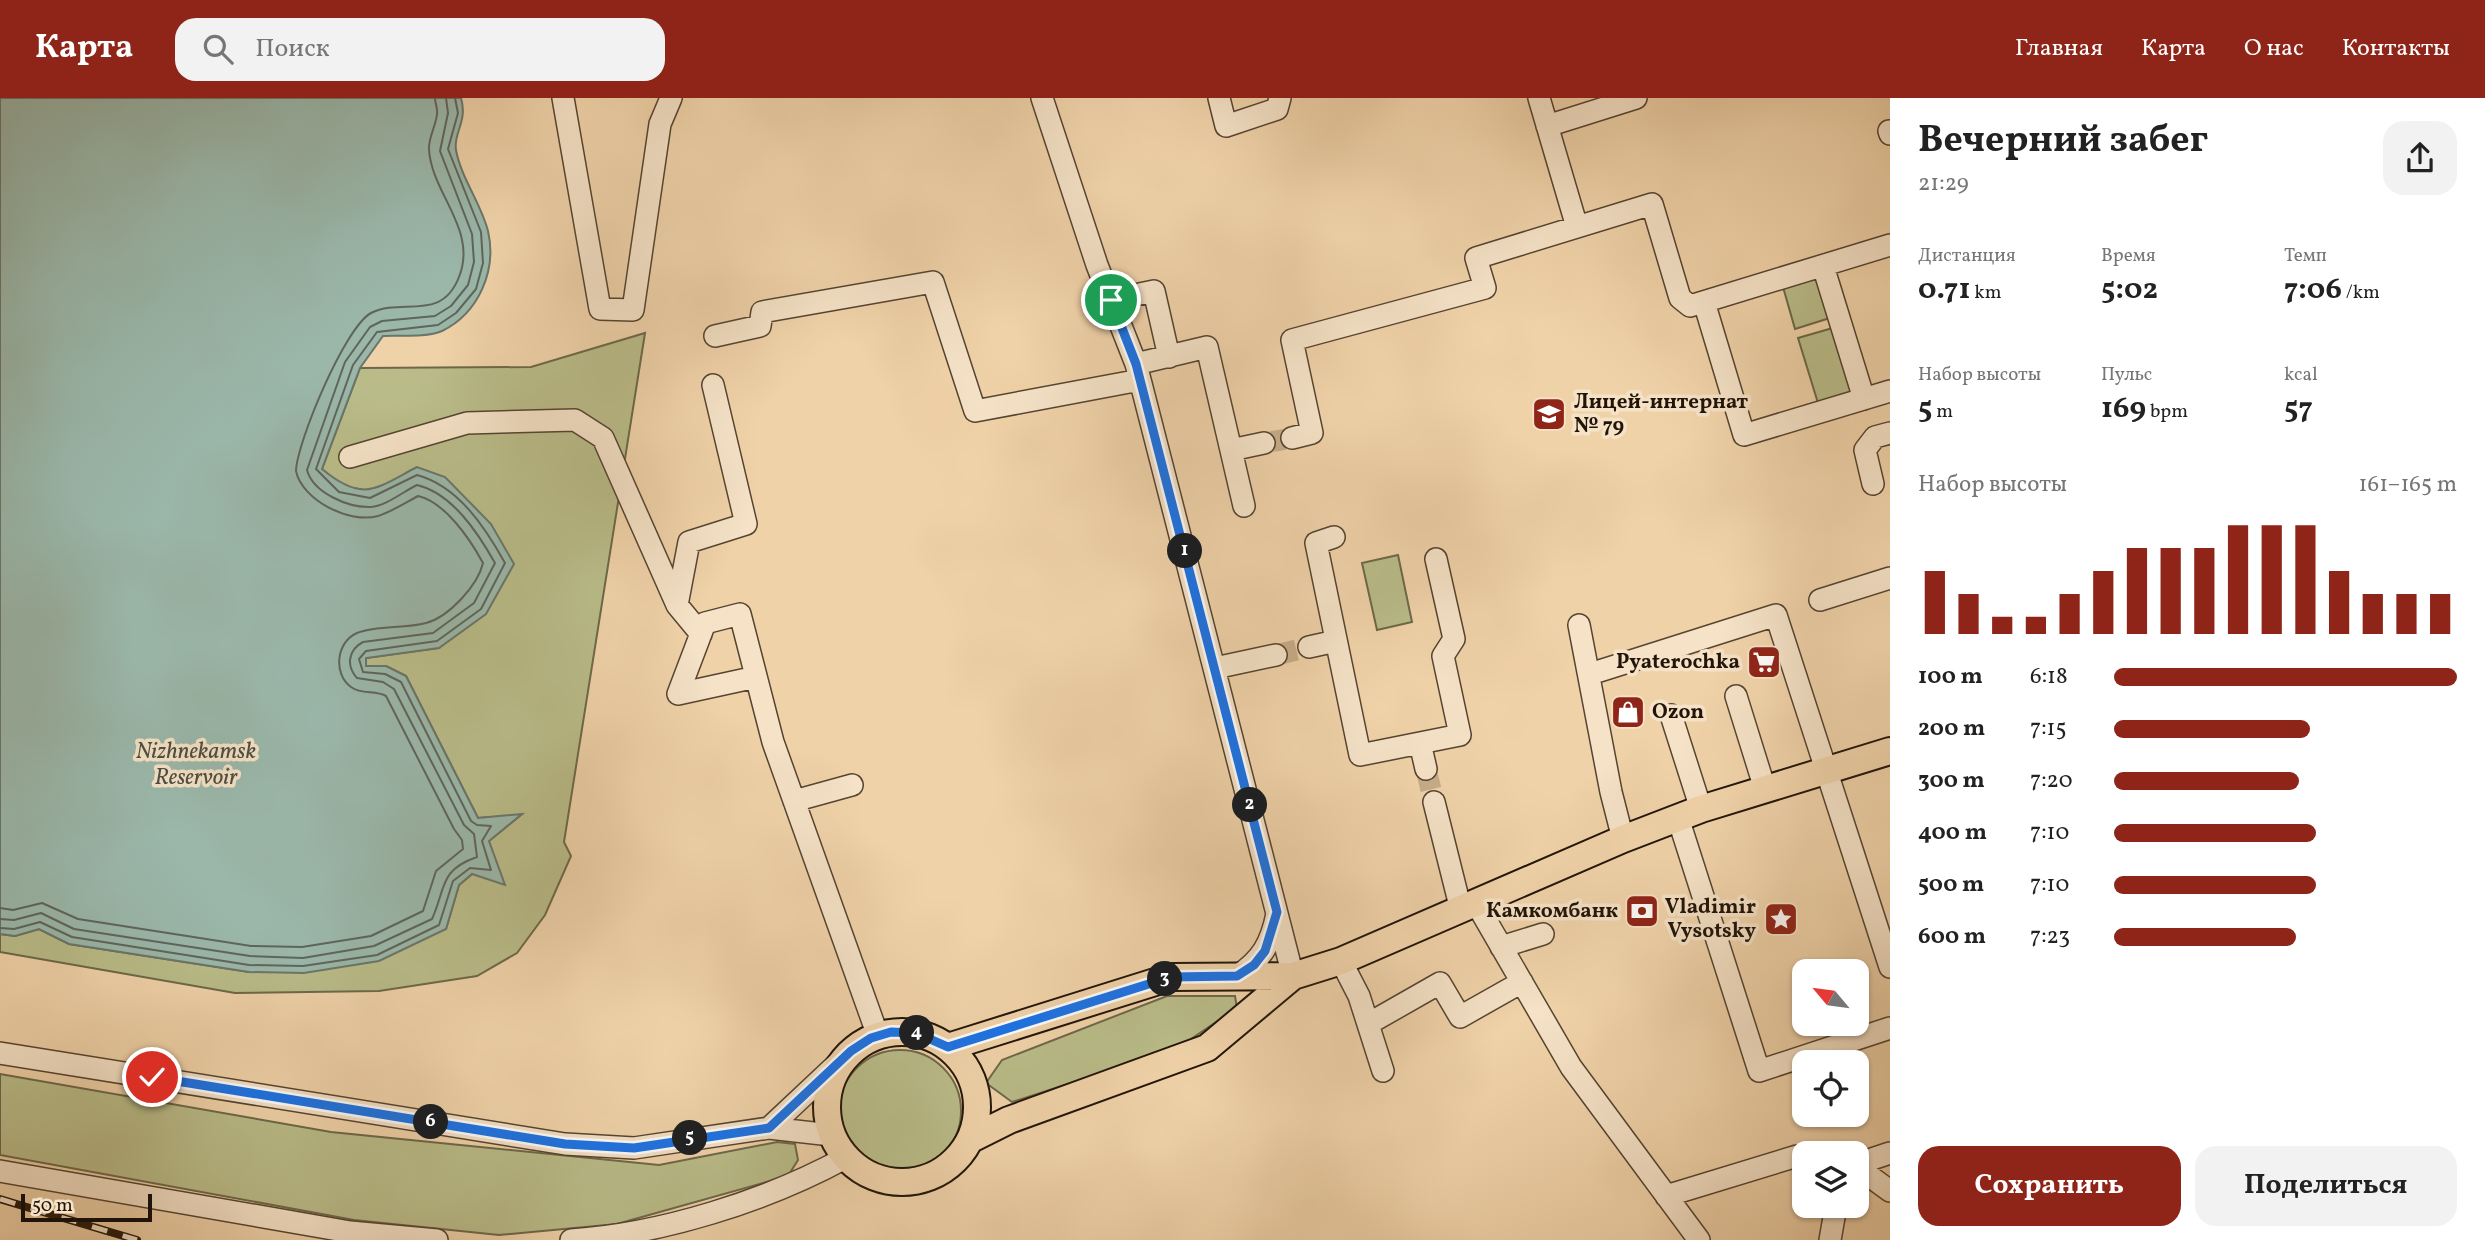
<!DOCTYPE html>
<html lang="ru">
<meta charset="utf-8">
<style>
:root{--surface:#fff;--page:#f2f2f2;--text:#222;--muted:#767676;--accent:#8f2418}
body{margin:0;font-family:Vollkorn,serif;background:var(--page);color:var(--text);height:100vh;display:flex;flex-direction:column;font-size:26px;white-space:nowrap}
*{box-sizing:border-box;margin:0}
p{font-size:23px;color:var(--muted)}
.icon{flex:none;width:38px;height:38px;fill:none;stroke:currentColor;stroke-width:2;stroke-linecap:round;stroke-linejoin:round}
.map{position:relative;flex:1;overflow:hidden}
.sheet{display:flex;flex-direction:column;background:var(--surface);width:595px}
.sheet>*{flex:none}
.needle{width:46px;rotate:299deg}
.controls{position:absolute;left:1792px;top:861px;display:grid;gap:14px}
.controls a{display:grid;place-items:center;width:77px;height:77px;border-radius:14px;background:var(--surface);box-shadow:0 2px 5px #0004;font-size:35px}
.scale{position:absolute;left:21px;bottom:18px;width:131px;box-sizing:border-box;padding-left:7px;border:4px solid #211409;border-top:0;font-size:19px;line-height:24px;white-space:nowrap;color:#211409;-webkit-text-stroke:5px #f5e2c7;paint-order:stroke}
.pin{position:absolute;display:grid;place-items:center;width:60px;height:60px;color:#fff;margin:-30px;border:4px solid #fff;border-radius:50%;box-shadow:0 2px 7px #0007}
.km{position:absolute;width:35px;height:35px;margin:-18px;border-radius:50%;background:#222;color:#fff;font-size:19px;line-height:35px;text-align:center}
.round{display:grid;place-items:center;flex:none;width:74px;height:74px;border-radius:21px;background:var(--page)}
.headline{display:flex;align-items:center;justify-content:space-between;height:119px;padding:0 28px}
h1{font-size:38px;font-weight:700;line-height:52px}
.figures{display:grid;grid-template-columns:repeat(3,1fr);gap:10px;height:119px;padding:7px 28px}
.figures div{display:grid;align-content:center}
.figures b{font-size:30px;font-weight:700}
.figures small{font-size:19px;font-weight:400}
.figures p{font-size:19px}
.chart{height:196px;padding:14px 28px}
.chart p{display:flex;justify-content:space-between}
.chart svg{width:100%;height:126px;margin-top:7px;stroke:var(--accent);stroke-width:6}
.action{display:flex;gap:14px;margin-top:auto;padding:14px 28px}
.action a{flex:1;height:80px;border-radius:21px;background:var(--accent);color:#fff;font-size:28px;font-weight:700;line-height:80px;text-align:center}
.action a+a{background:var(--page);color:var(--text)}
ul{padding:0 28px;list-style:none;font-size:23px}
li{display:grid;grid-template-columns:112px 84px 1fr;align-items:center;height:52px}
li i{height:18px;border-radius:9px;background:var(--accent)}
header{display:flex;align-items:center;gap:42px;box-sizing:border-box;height:98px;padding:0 35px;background:var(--accent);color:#fff}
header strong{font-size:33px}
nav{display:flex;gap:38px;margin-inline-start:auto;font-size:24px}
.search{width:490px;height:63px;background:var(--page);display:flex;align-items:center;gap:18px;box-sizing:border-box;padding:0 24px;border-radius:21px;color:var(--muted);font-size:26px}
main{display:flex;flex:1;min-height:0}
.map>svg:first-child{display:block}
.green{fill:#b9bc89;stroke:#6d6849;stroke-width:2}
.water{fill:#9ab7aa;stroke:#6a766a;stroke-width:2}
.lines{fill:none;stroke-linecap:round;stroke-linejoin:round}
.shore{stroke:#5e665a;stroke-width:2}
.minor-tunnel{stroke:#c7ac89;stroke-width:21;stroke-dasharray:21 10;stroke-linecap:butt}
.minor-casing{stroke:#554431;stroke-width:24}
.major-casing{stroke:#211409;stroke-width:30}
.minor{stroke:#f5e2c7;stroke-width:21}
.major{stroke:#f0d2a9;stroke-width:26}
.rail-casing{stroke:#211409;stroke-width:8}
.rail{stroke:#f5e2c7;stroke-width:5;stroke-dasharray:16;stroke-linecap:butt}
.route-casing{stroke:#fff;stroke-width:14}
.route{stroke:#1a73e8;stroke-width:9}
.labels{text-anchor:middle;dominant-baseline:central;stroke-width:7;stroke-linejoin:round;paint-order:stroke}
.poi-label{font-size:21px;font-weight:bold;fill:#211409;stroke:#f5e2c7;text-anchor:end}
.water-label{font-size:23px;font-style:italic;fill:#4b4d41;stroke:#f5e2c7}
</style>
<header>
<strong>Карта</strong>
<div class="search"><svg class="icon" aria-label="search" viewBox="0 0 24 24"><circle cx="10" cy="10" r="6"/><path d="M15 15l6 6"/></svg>Поиск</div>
<nav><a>Главная</a><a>Карта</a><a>О нас</a><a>Контакты</a></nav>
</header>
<main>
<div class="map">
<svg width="1890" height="1142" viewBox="0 0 1890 1142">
<rect width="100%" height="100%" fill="#f0d2a9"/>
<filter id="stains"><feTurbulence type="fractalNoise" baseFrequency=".00286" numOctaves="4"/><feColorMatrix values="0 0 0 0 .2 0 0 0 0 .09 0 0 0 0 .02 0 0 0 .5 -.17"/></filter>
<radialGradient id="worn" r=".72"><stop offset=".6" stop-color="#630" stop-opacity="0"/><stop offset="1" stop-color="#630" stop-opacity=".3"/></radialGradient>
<path class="green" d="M1821,178L1833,219L1795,231L1783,189Z
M1836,229L1853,286L1851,295L1818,305L1798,240Z
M645,235L564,744L571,758L545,817L517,855L477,878L379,893L235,895L0,854V836L15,838L39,831L69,846L249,874L446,831L459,787L472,776L489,743L521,717L478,720L406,578L386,568H365L366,560L439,550L370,393L342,388L322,371L360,270L531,269Z
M1398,457L1412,524L1377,532L1362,465Z
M1167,898H1235L1237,910L1176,951L1012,1004L986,985L1002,962Z
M839 1013a61 61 0 1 1 122 0a61 61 0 1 1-122 0Z
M0,976L331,1034L659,1067L777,1044L795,1046L798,1062L788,1078L617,1126L499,1137L354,1122L0,1057Z"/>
<path class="water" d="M0,0H461C468,24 453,35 456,52C461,80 481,105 488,133C497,172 479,215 442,233C426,240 400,237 383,238L360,270L322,371C363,405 375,391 417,369L445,379L491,426L514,466L486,516L439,550L366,560V568H386L406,578L478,720L522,716L489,743L505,787L472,776L459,787L446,831L379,863L304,875L249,874L69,846L39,831L15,838L0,836Z"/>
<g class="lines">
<path class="shore" d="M0,810L13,812L42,805L78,821L251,848L302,849L371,838L423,813L436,773L463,751L462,742L454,731L386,598C375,592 362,597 351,589C333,576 336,544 357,535C378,527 404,531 426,525C449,519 478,487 483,465C470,441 445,404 418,398C405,405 391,414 378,418C349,426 302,402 296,373C297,344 345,229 371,215C402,199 441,225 459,179C478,132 432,96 429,52C428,40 436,28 437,16C438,11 435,5 435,0
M0,821L14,822L41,815L74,831L250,858L303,860L374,848L432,821C446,790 439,772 477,759L474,736L464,727L394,591L383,584L357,580C346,568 348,552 363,544L433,535L474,505L495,465C478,435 452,395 417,387C404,393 386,408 371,409C349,410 313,395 307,372L345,264L370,229L382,223L435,218L451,208L468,187L474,164L472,136L440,53L448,15L446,0
M0,830L14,831L40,824L72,839L249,867L303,868L377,857L439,827L453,783L470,770L491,772L482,743L491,728L477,727L471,723L401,584L385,576L363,574L359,561L366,553L437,543L481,511L505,465C485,429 458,388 417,377L370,400L339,394L316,371L353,267L377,234L438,227L456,215L476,191L483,165L481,134L448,51L458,15L455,0"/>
<path class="minor-tunnel" d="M1264,345L1292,340
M1276,557L1309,549
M1426,671L1434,704"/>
<g class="minor-casing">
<path id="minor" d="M563,0L600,211L633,212L660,26L671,0
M1042,0L1097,167L1136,266L1293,878
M1219,0L1226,28L1277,11L1280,0
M1539,0L1577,129
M1547,28L1636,0
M1889,33L1890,36
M1823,168L1864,301
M1111,202L1154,193L1169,259
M1704,204L1744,337L1890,293
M715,238L760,228L762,214L933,184L975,313L1140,282
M1136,266L1207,249L1244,408
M1292,340L1312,335L1292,242L1485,190L1476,160L1652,106L1680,200L1690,208L1890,147
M1231,352L1264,345
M350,359L467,325L575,322L603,340L677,507
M1873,386L1865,352L1875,339L1890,335
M1334,439L1316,445L1360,657L1420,645L1426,671
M1820,502L1890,480
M1579,527L1611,694L1623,741
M701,536L677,507L689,444L746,426L713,287
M1309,549L1336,543
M1215,570L1276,557
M1590,576L1776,517L1890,869
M756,579L678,596L705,525L740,516L773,644L878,938
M1736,598L1765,691
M1671,617L1701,711
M1420,645L1460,637L1443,558L1454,541L1436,461
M794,703L852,687
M1434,704L1461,812
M1678,720L1759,973L1890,930
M1476,805L1571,969L1699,1142
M1501,849L1543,836
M1341,863L1359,898L1383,973
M1237,878C1262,862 1271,845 1277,816
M1368,926L1440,885L1460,919L1522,884
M0,955L565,1046L634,1050L769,1030L831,1037
M769,1030L851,953
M1857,1066L1890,1055
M1857,1069L1890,1093
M0,1073L350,1134L437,1142
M1666,1098L1797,1058
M571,1142C661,1136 766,1103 845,1060
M1830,1142L1836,1108"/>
</g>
<g class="major-casing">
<path id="major" d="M827 1009a75 75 0 1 1 150 0a75 75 0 1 1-150 0Z
M948,949L1171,879L1293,878L1341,863L1623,741L1701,711L1890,653
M973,1040L1009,1022L1207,950L1293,878"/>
</g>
<use href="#minor" class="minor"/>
<use href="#major" class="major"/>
<g class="rail-casing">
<path id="rail" d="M0,1101L137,1142"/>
</g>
<use href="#rail" class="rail"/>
</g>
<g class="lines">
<g class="route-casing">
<path id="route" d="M152,979L565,1046L634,1050L769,1030L851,953L871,940L891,934L916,935L948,949L1171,879L1237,878L1254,867L1265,853L1277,814L1136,266L1111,202"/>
</g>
<use href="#route" class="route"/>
</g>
<defs>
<g id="school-square" transform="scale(1.75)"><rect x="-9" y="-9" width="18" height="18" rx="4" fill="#8f2418" stroke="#f5e2c7"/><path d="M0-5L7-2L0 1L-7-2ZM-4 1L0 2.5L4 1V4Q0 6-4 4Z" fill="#fff"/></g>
<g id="supermarket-square" transform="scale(1.75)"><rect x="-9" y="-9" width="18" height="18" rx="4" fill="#8f2418" stroke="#f5e2c7"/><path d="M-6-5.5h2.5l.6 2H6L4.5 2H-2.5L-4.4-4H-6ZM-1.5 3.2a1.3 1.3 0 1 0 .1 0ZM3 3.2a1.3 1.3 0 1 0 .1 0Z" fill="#fff"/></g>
<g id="shop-square" transform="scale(1.75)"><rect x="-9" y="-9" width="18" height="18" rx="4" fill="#8f2418" stroke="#f5e2c7"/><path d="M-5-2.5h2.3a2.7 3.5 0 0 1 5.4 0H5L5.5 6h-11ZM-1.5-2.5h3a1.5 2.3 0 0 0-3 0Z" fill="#fff"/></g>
<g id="bank-square" transform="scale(1.75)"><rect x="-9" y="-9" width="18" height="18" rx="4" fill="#8f2418" stroke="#f5e2c7"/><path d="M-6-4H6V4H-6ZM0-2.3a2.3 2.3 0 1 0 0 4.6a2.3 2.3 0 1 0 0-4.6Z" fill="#fff"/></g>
<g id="sight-square" transform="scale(1.75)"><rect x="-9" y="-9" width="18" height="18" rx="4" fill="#8f2418" stroke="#f5e2c7"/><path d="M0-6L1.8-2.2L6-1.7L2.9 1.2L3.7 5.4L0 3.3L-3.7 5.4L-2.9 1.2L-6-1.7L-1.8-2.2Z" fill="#fff"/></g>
</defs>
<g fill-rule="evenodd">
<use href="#school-square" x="1549" y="316"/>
<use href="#supermarket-square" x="1764" y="564"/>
<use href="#shop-square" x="1628" y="614"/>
<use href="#bank-square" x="1642" y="813"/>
<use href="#sight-square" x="1781" y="821"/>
</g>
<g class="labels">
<g class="poi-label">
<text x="1574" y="304" text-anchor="start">Лицей-интернат<tspan x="1574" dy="24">№ 79</tspan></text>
<text x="1740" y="564">Pyaterochka</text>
<text x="1652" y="614" text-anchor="start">Ozon</text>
<text x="1756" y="809">Vladimir<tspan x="1756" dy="24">Vysotsky</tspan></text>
<text x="1618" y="813">Камкомбанк</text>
</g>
<g class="water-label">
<text x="196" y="654">Nizhnekamsk<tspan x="196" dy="26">Reservoir</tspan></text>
</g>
</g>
<rect width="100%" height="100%" filter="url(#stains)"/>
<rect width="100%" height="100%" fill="url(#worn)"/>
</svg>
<div class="controls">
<a><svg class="needle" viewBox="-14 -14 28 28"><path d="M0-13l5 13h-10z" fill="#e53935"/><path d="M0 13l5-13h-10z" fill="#767676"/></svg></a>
<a><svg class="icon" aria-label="locate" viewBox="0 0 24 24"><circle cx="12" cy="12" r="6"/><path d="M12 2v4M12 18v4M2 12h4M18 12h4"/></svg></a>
<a><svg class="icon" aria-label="layers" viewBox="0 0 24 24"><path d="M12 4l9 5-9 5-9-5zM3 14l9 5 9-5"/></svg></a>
</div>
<div class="scale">50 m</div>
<div class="pin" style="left:1111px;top:202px;background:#1e9e55"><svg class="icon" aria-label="arrive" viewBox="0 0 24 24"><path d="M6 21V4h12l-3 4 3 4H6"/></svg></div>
<div class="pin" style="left:152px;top:979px;background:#d93025"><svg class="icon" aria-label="check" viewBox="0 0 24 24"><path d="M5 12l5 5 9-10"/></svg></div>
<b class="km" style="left:1185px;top:453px">1</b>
<b class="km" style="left:1250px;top:707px">2</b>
<b class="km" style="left:1165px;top:881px">3</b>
<b class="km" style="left:917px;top:935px">4</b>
<b class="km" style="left:690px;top:1040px">5</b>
<b class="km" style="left:431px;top:1024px">6</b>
</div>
<section class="sheet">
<div class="headline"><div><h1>Вечерний забег</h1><p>21:29</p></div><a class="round"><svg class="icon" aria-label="share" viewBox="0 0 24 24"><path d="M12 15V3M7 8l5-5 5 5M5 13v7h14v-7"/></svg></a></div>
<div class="figures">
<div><p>Дистанция</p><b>0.71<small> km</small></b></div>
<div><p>Время</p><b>5:02</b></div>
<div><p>Темп</p><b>7:06<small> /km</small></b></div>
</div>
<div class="figures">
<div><p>Набор высоты</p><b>5<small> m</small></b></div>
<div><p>Пульс</p><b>169<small> bpm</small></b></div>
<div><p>kcal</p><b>57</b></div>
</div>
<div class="chart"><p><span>Набор высоты</span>161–165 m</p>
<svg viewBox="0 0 160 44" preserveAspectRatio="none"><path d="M5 44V22M15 44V30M25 44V38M35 44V38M45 44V30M55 44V22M65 44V14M75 44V14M85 44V14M95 44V6M105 44V6M115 44V6M125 44V22M135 44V30M145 44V30M155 44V30"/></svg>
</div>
<ul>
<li><b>100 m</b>6:18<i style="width:100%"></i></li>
<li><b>200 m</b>7:15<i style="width:57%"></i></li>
<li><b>300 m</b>7:20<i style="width:54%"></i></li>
<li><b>400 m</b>7:10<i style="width:59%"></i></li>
<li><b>500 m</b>7:10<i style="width:59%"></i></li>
<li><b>600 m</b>7:23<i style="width:53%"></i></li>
</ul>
<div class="action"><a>Сохранить</a><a>Поделиться</a></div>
</section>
</main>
